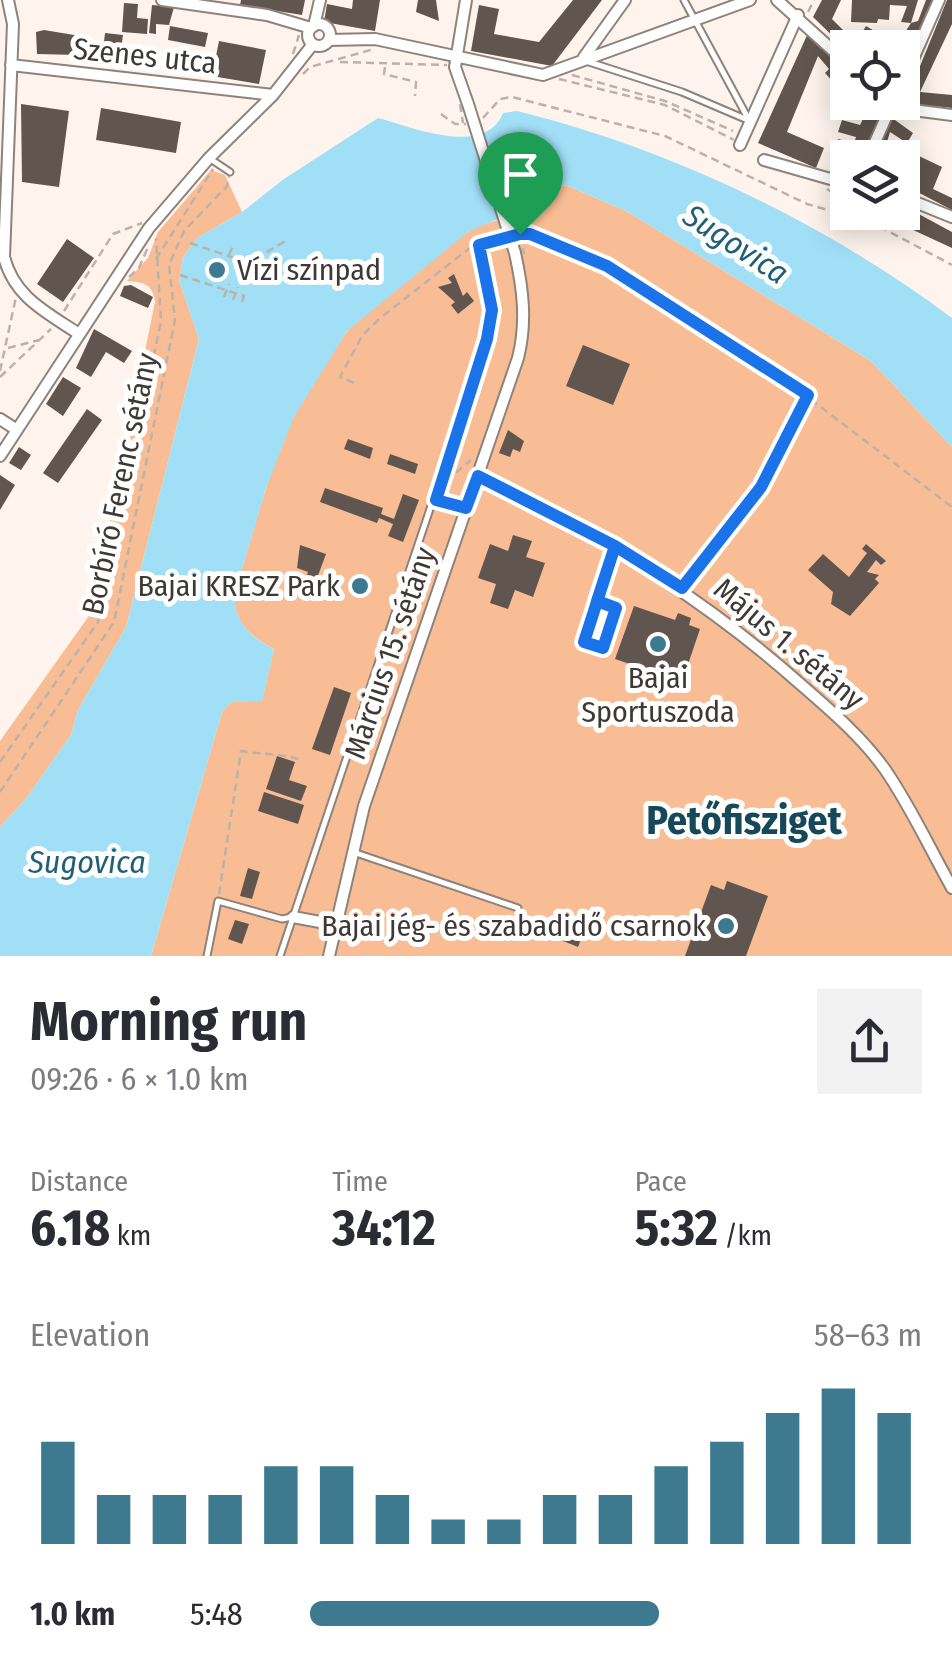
<!DOCTYPE html>
<meta charset="utf-8">
<style>
:root{--surface:#fff;--page:#f2f2f3;--text:#2b2b33;--muted:#7c7c81;--accent:#3d7a90}
body{margin:0;font-family:"Fira Sans Condensed",sans-serif;background:var(--page);color:var(--text);height:100vh;display:flex;flex-direction:column;font-size:38px;white-space:nowrap}
*{box-sizing:border-box;margin:0}
p{font-size:32px;color:var(--muted)}
.icon{flex:none;width:55px;height:55px;fill:none;stroke:currentColor;stroke-width:2;stroke-linecap:round;stroke-linejoin:round}
.map{position:relative;height:956px;overflow:hidden}
.side{display:flex;flex-direction:column;background:var(--surface);flex:1}
.side>*{flex:none}
.fabs{position:absolute;left:830px;top:30px;display:grid;gap:20px}
.fabs a{display:grid;place-items:center;width:90px;height:90px;border-radius:0px;background:var(--surface);box-shadow:0 5px 25px #0003;font-size:50px}
.pin{position:absolute;display:grid;place-items:center;width:85px;height:85px;color:#fff;margin:-102px -42px;border-radius:50% 50% 50% 0;rotate:-45deg;box-shadow:0 0 10px #0007}
.pin .icon{rotate:45deg}
.round{display:grid;place-items:center;flex:none;width:105px;height:105px;border-radius:0px;background:var(--page)}
.summary{display:flex;align-items:center;justify-content:space-between;height:170px;padding:0 30px}
h1{font-size:55px;font-weight:700;line-height:75px}
.stats{display:grid;grid-template-columns:repeat(3,1fr);gap:15px;height:170px;padding:10px 30px}
.stats div{display:grid;align-content:center}
.stats b{font-size:50px;font-weight:700}
.stats small{font-size:28px;font-weight:400}
.stats p{font-size:28px}
.chart{height:280px;padding:20px 30px}
.chart p{display:flex;justify-content:space-between}
.chart svg{width:100%;height:180px;margin-top:10px;stroke:var(--accent);stroke-width:6}
ul{padding:0 30px;list-style:none;font-size:32px}
li{display:grid;grid-template-columns:160px 120px 1fr;align-items:center;height:75px}
li i{height:25px;border-radius:12px;background:var(--accent)}
.map>svg:first-child{display:block}
.green{fill:#f8bd94}
.water{fill:#a1dff7}
.building{fill:#61564f}
.lines{fill:none;stroke-linecap:round;stroke-linejoin:round}
.service-casing{stroke:#8e837b;stroke-width:9}
.minor-casing{stroke:#8e837b;stroke-width:14}
.path{stroke:#bbb2ac;stroke-width:2.5;stroke-dasharray:8 5;stroke-linecap:butt}
.service{stroke:#fff;stroke-width:5}
.minor{stroke:#fff;stroke-width:10}
.minor-bridge-casing{stroke:#8e837b;stroke-width:14;stroke-linecap:butt}
.minor-bridge{stroke:#fff;stroke-width:10}
.route-casing{stroke:#fff;stroke-width:20}
.route{stroke:#1a73e8;stroke-width:12}
.poi-dot{fill:#3d7a90;stroke:#fff;stroke-width:4}
.labels{text-anchor:middle;dominant-baseline:central;stroke-width:10;stroke-linejoin:round;paint-order:stroke}
.street-label{font-size:30px;fill:#3e3935;stroke:#fff}
.poi-label{font-size:30px;fill:#3e3935;stroke:#fff;text-anchor:end}
.water-label{font-size:32px;font-style:italic;fill:#205f74;stroke:#fff}
.district-label{font-size:40px;font-weight:bold;fill:#164859;stroke:#fff}
</style>
<div class="map">
<svg width="952" height="956" viewBox="0 0 952 956">
<rect width="100%" height="100%" fill="#fef4ed"/>
<path class="green" d="M211,170L225,175L242,212L197,238L183,257L179,280L199,339L126,627L78,710L71,735L25,800L0,827V741L91,613L155,302C153,284 143,282 127,281L148,258L158,232Z
M548,184L568,186L628,212L871,361L952,447V956H151L222,712L231,702L262,700L274,649C251,637 232,621 235,593C261,505 285,404 346,333C365,310 445,244 471,230C486,222 506,220 521,210C530,203 537,192 548,184Z"/>
<path class="water" d="M517,111C671,149 825,223 952,318V447L871,361L628,212L568,186L548,184L531,195L523,209L469,231L347,331L294,417L266,488L235,593C232,620 251,638 274,649L262,701L232,702L222,712L151,956H0V827L25,800L71,735L78,710L126,627L199,339L179,280L183,257L197,238L242,212L284,179L378,118C412,127 485,158 503,113Z"/>
<path class="building" d="M241,0H305L302,15L240,5Z
M353,0H380L375,31L324,22L327,4L352,9Z
M418,0H436L439,21L416,12Z
M573,0H602L552,66L471,51L479,5L499,9L494,34L539,42Z
M822,0H841L832,19L856,43L866,26L876,32L866,48L848,51L813,17Z
M852,0H918L911,23L918,21L926,0H937L902,70V48H894L891,41L894,34L902,37L911,23L901,22L907,6L890,5L889,20L878,19L877,23L851,22Z
M947,0H952V24L920,92L952,95V108L905,103Z
M124,3L138,4L137,18L148,19L147,34L122,32Z
M152,5L174,7L169,25L156,24V34L149,33Z
M170,26L208,33L205,47L168,40Z
M44,30L80,36L78,55L37,54L36,32Z
M809,31L848,69V98L825,73L829,69L818,56L787,132L824,148L816,168L758,143Z
M105,33L123,35L119,65L85,61L88,40L104,42Z
M219,41L266,50L259,84L212,76Z
M851,102L884,107L863,158H850L837,150L838,139L854,143L856,137L838,132L842,120L860,125L865,115L852,110Z
M21,104L69,111L59,187L22,182Z
M101,108L181,122L176,153L96,140Z
M888,115L913,133L907,143L890,132L884,152L900,158H872Z
M919,156L942,167L933,189L952,198V210L904,185Z
M902,205L952,232V248L911,229L887,226L886,216L902,212Z
M67,239L94,258L63,302L37,284Z
M454,274L463,296L467,292L474,301L458,314L451,305L455,302L438,287L452,283L448,278Z
M131,285L153,297L148,308L120,296L124,286Z
M94,329L132,351L124,363L106,352L91,377L76,368Z
M583,345L630,364L613,405L566,386Z
M63,377L81,388L63,416L46,404Z
M87,409L102,420L58,483L43,473Z
M508,430L524,441L520,452L513,449L510,457L499,453Z
M348,439L373,448L370,459L344,449Z
M19,447L31,455L21,470L9,463Z
M390,454L418,464L415,474L387,464Z
M0,475L15,485L0,510Z
M325,488L383,508L381,514L394,519L403,494L419,500L403,542L388,536L393,524L379,518L377,523L320,502Z
M513,535L532,541L526,557L545,563L533,597L515,590L508,609L490,603L496,584L478,578L490,544L508,551Z
M866,544L886,561L881,565L876,560L867,572L879,575L875,579L879,583L850,616L831,604L833,592L808,570L823,554L849,577L867,553L862,549Z
M300,545L326,554L313,589L303,586L308,572L297,568Z
M634,606L675,620L678,613L691,618L689,625L700,629L682,682L615,659Z
M334,687L351,693L330,755L312,749Z
M277,756L295,762L289,780L307,786L301,801L266,789Z
M264,792L304,805L298,824L258,811Z
M248,868L260,872L252,899L240,896Z
M727,881L768,896L746,956H685L711,885L724,890Z
M554,913L594,929L591,937L583,934L578,947L546,934Z
M235,920L249,924L242,944L228,939Z"/>
<g class="lines">
<g class="service-casing">
<path id="service" d="M684,0L749,120
M589,62L682,92L750,121
M209,158L230,172
M436,500L466,509
M597,601L584,642L603,648L616,608L597,601L614,549
M353,852L518,908
M207,956L218,901L282,919L292,917
M280,956L487,339"/>
</g>
<g class="minor-casing">
<path id="minor" d="M8,0L13,24L4,257C14,297 46,312 79,334
M162,0L267,15L311,28
M466,0L455,67L468,104
M777,0L848,64
M308 35a11 11 0 1 1 22 0a11 11 0 1 1-22 0Z
M314,26L320,0
M329,40L375,39L543,75L750,0
M584,57L625,0
M11,65L273,95
M902,84L939,0
M886,102L890,107L952,115
M740,145L798,15
M868,158L892,104
M764,160L848,184
M905,198L952,217
M0,419L17,430
M0,456L149,228L209,158L273,95L313,44
M478,476C595,531 701,596 798,682C829,709 860,735 884,768C910,805 930,849 952,888
M682,588L761,487
M293,917L336,925
M329,956L364,806L518,358C527,322 523,289 515,253"/>
</g>
<path class="path" d="M808,12L814,0
M293,54L299,35
M340,62L447,65
M385,67L384,74L416,82L415,96
M303,74L310,67L374,49
M572,75L665,101L733,131
M559,79L665,105L734,140
M460,104L463,123
M441,114L455,124H466
M483,118L500,99L512,97L665,136L807,204L873,223L952,265
M827,189L848,201
M866,212L873,222
M519,234H531L607,267L755,357L952,507
M521,235L524,254
M190,243L255,265
M479,246L492,309L488,332
M229,255L233,246
M156,259L213,169
M235,265L240,253
M244,267L249,256
M252,272L257,258L287,240
M180,275L244,296
M129,277L139,268L148,247
M224,297L229,284
M233,300L238,287
M242,302L246,290
M64,311L113,234L142,223
M8,348L39,340
M0,371L16,297
M0,377L51,329
M354,383L340,377L362,336L379,319L471,247L501,239
M765,478L807,397
M446,481L471,460
M0,762L98,622L161,321L156,238
M0,792L114,622L175,320L169,265L184,231L227,186L229,176
M219,894L241,751C263,755 280,753 302,760"/>
<use href="#service" class="service"/>
<use href="#minor" class="minor"/>
<g class="minor-bridge-casing">
<path id="minor-bridge" d="M468,104L515,253"/>
</g>
<use href="#minor-bridge" class="minor-bridge"/>
</g>
<g class="lines">
<g class="route-casing">
<path id="route" d="M520,234L479,245L492,310L487,339L436,500L466,508L478,476L615,546L584,642L603,648L616,608L597,601L615,546L682,588L761,487L808,395L607,266L530,234H520"/>
</g>
<use href="#route" class="route"/>
</g>
<g class="poi-dot">
<circle cx="217" cy="270" r="10"/>
<circle cx="360" cy="586" r="10"/>
<circle cx="658" cy="644" r="10"/>
<circle cx="726" cy="926" r="10"/>
</g>
<g class="labels">
<g class="street-label">
<text transform="translate(145 56) rotate(6)">Szenes utca</text>
<text transform="translate(120 484) rotate(-78)">Borbíró Ferenc sétány</text>
<text transform="translate(789 644) rotate(40)">Május 1. sétány</text>
<text transform="translate(390 653) rotate(-71)">Március 15. sétány</text>
</g>
<g class="poi-label">
<text x="237" y="270" text-anchor="start">Vízi színpad</text>
<text x="340" y="586">Bajai KRESZ Park</text>
<text x="658" y="678" text-anchor="middle">Bajai<tspan x="658" dy="34">Sportuszoda</tspan></text>
<text x="706" y="926">Bajai jég- és szabadidő csarnok</text>
</g>
<g class="water-label">
<text transform="translate(736 244) rotate(33)">Sugovica</text>
<text x="87" y="862">Sugovica</text>
</g>
<g class="district-label">
<text x="744" y="821">Petőfisziget</text>
</g>
</g>
</svg>
<div class="fabs">
<a><svg class="icon" aria-label="locate" viewBox="0 0 24 24"><circle cx="12" cy="12" r="6"/><path d="M12 2v4M12 18v4M2 12h4M18 12h4"/></svg></a>
<a><svg class="icon" aria-label="layers" viewBox="0 0 24 24"><path d="M12 4l9 5-9 5-9-5zM3 14l9 5 9-5"/></svg></a>
</div>
<div class="pin" style="left:520px;top:234px;background:#1e9e55"><svg class="icon" aria-label="arrive" viewBox="0 0 24 24"><path d="M6 21V4h12l-3 4 3 4H6"/></svg></div>
</div>
<section class="side">
<div class="summary"><div><h1>Morning run</h1><p>09:26 · 6 × 1.0 km</p></div><a class="round"><svg class="icon" aria-label="share" viewBox="0 0 24 24"><path d="M12 15V3M7 8l5-5 5 5M5 13v7h14v-7"/></svg></a></div>
<div class="stats">
<div><p>Distance</p><b>6.18<small> km</small></b></div>
<div><p>Time</p><b>34:12</b></div>
<div><p>Pace</p><b>5:32<small> /km</small></b></div>
</div>
<div class="chart"><p><span>Elevation</span>58–63 m</p>
<svg viewBox="0 0 160 44" preserveAspectRatio="none"><path d="M5 44V19M15 44V32M25 44V32M35 44V32M45 44V25M55 44V25M65 44V32M75 44V38M85 44V38M95 44V32M105 44V32M115 44V25M125 44V19M135 44V12M145 44V6M155 44V12"/></svg>
</div>
<ul>
<li><b>1.0 km</b>5:48<i style="width:57%"></i></li>
</ul>
</section>
